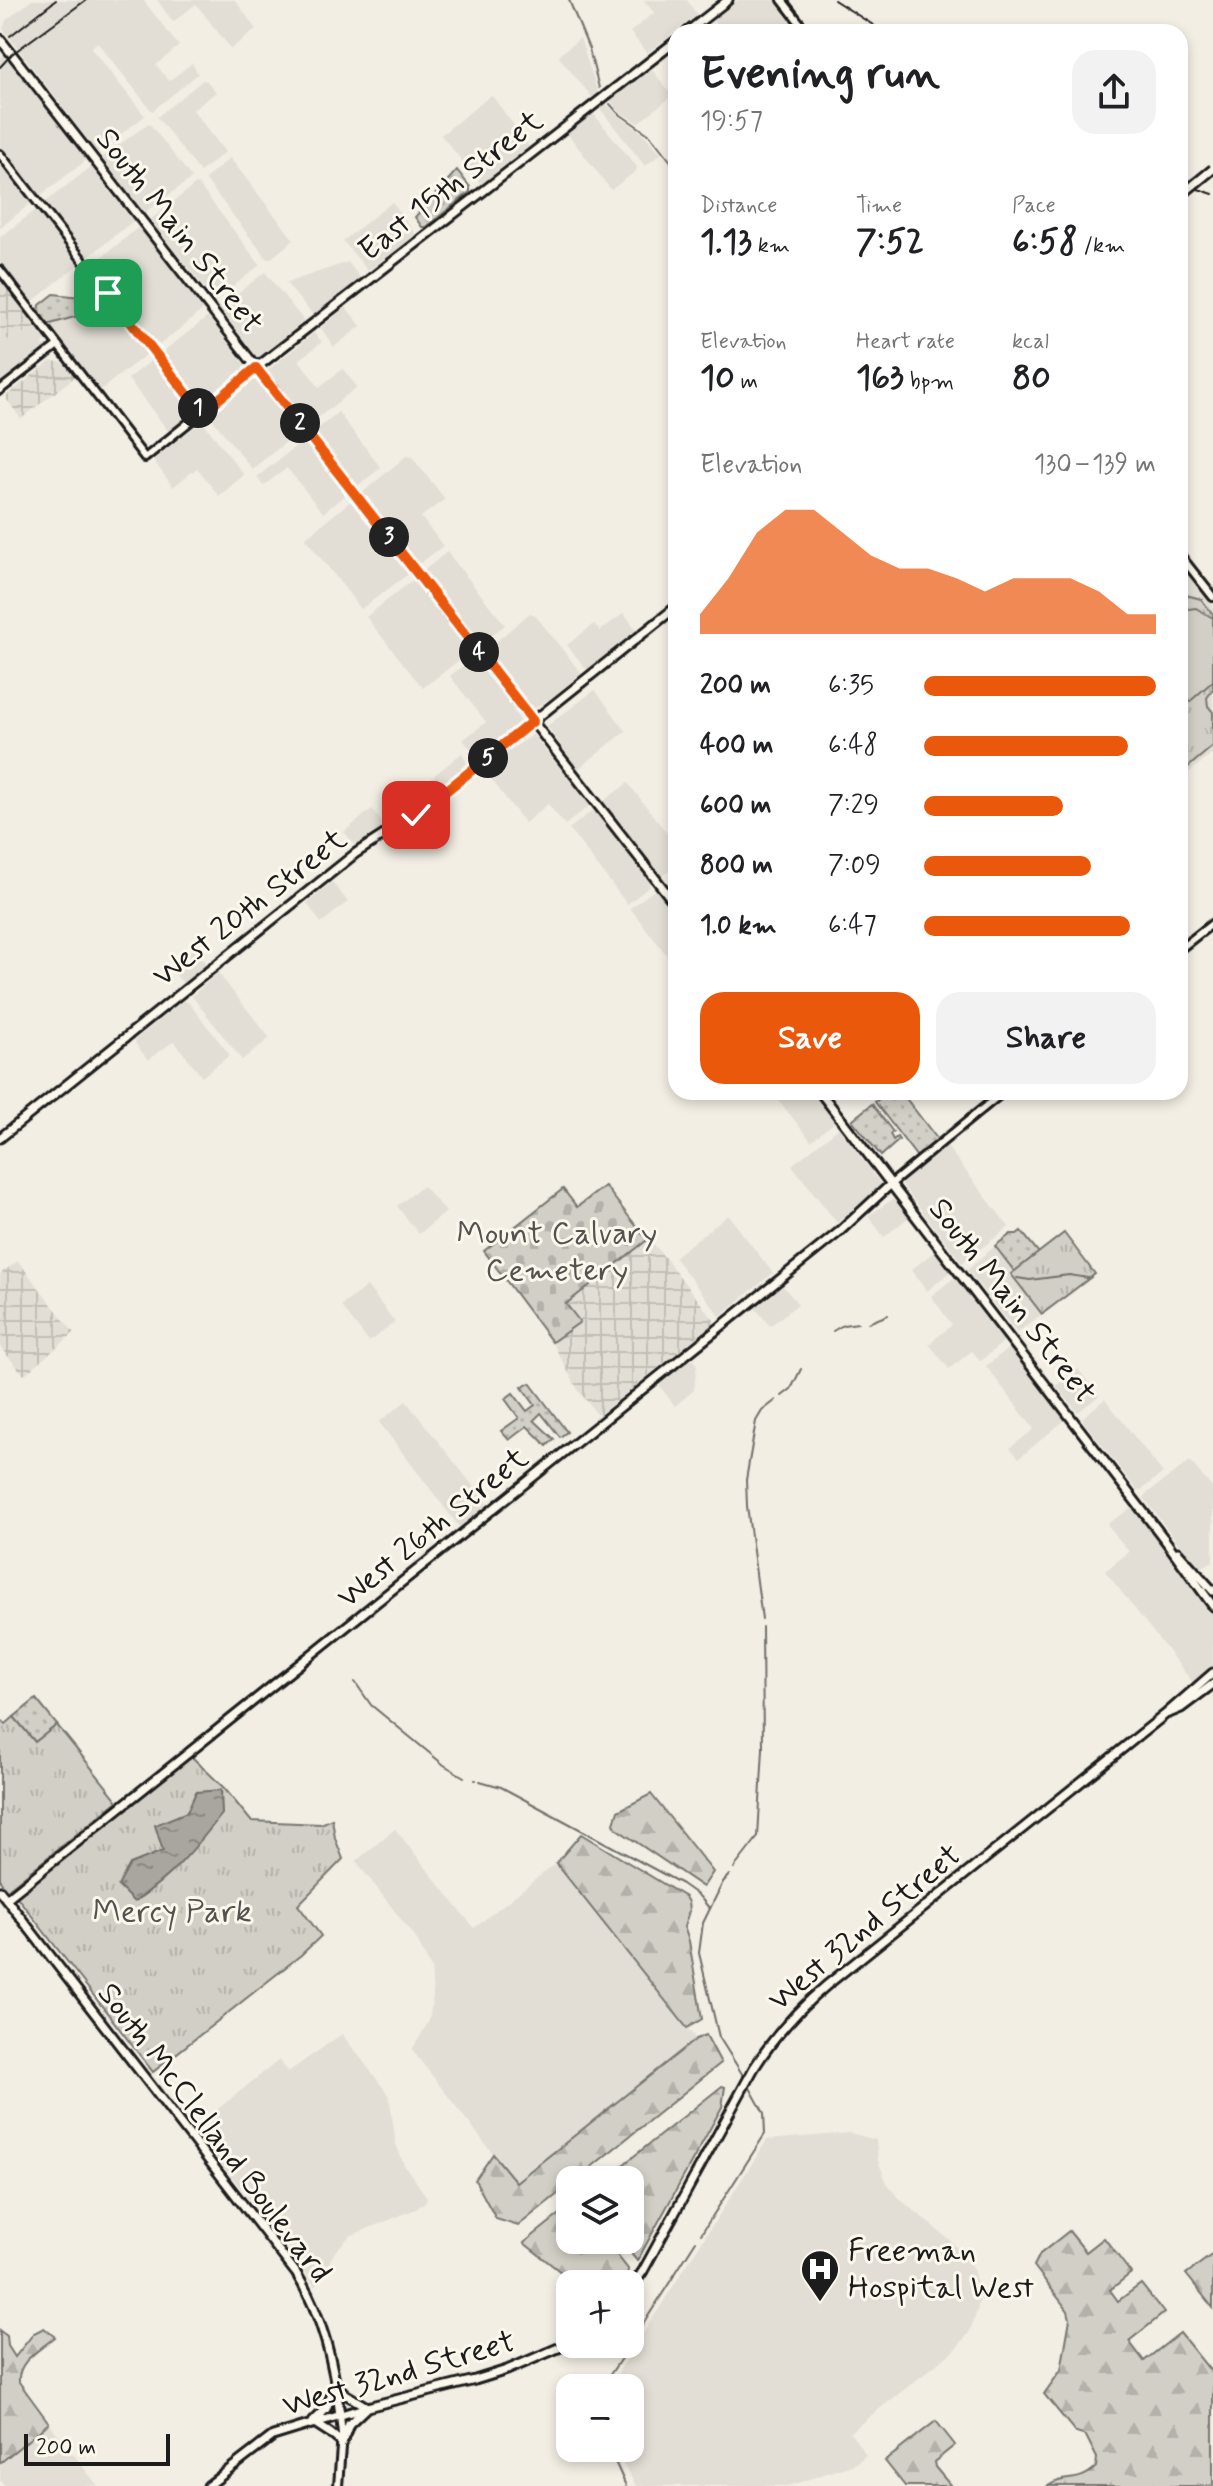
<!DOCTYPE html>
<meta charset="utf-8">
<style>
:root{--surface:#fff;--page:#f2f2f2;--text:#202124;--muted:#757577;--accent:#ea580c}
body{margin:0;font-family:Mynerve,sans-serif;background:var(--page);color:var(--text);height:100vh;display:flex;flex-direction:column;font-size:30px;white-space:nowrap}
*{box-sizing:border-box;margin:0}
p{font-size:26px;color:var(--muted)}
.icon{flex:none;width:44px;height:44px;fill:none;stroke:currentColor;stroke-width:2;stroke-linecap:round;stroke-linejoin:round}
.map{position:relative;flex:1;overflow:hidden}
.panel{position:absolute;left:668px;top:24px;width:520px;height:1076px;display:flex;flex-direction:column;background:var(--surface);border-radius:24px;box-shadow:0 4px 12px #0003}
.panel>*{flex:none}
.tools{position:absolute;left:556px;top:2166px;display:grid;gap:16px}
.tools a{display:grid;place-items:center;width:88px;height:88px;border-radius:16px;background:var(--surface);box-shadow:0 4px 12px #0003;font-size:40px}
.scale{position:absolute;left:24px;bottom:20px;width:146px;box-sizing:border-box;padding-left:8px;border:4px solid #1c1c1c;border-top:0;font-size:22px;line-height:28px;white-space:nowrap;color:#1c1c1c;-webkit-text-stroke:6px #fbf7ec;paint-order:stroke}
.pin{position:absolute;display:grid;place-items:center;width:68px;height:68px;color:#fff;margin:-34px;border-radius:16px;box-shadow:0 4px 12px #0006}
.km{position:absolute;width:40px;height:40px;margin:-20px;border-radius:50%;background:#222;color:#fff;font-size:22px;line-height:40px;text-align:center}
.round{display:grid;place-items:center;flex:none;width:84px;height:84px;border-radius:24px;background:var(--page)}
.headline{display:flex;align-items:center;justify-content:space-between;height:136px;padding:0 32px}
h1{font-size:44px;font-weight:700;line-height:60px}
.figures{display:grid;grid-template-columns:repeat(3,1fr);gap:12px;height:136px;padding:8px 32px}
.figures div{display:grid;align-content:center}
.figures b{font-size:34px;font-weight:700}
.figures small{font-size:22px;font-weight:400}
.figures p{font-size:22px}
.chart{height:224px;padding:16px 32px}
.chart p{display:flex;justify-content:space-between}
.chart svg{width:100%;height:144px;margin-top:8px;fill:var(--accent);opacity:.7}
.button{display:flex;gap:16px;margin-top:auto;padding:16px 32px}
.button a{flex:1;height:92px;border-radius:24px;background:var(--accent);color:#fff;font-size:32px;font-weight:700;line-height:92px;text-align:center}
.button a+a{background:var(--page);color:var(--text)}
ul{padding:0 32px;list-style:none;font-size:26px}
li{display:grid;grid-template-columns:128px 96px 1fr;align-items:center;height:60px}
li i{height:20px;border-radius:10px;background:var(--accent)}
.map>svg:first-child{display:block}
.built{fill:#e2ded5}
.industrial{fill:url(#industrial-grid)}
.grass{fill:url(#grass-dots);stroke:#777671;stroke-width:2}
.forest{fill:url(#forest-firs);stroke:#777671;stroke-width:2}
.cemetery{fill:url(#cemetery-stones);stroke:#777671;stroke-width:2}
.park{fill:url(#park-tufts);stroke:#777671;stroke-width:2}
.pitch{fill:#d2cfc6;stroke:#777671;stroke-width:2}
.water{fill:url(#water-ripples);stroke:#716f6b;stroke-width:2}
.lines{fill:none;stroke-linecap:round;stroke-linejoin:round}
.stream{stroke:#716f6b;stroke-width:2}
.minor-casing{stroke:#1c1c1c;stroke-width:12}
.major-casing{stroke:#1c1c1c;stroke-width:13}
.minor{stroke:#fbf7ec;stroke-width:6}
.major{stroke:#fbf7ec;stroke-width:7}
.rail{stroke:#1c1c1c;stroke-width:2}
.major-bridge-casing{stroke:#1c1c1c;stroke-width:13;stroke-linecap:butt}
.major-bridge{stroke:#fbf7ec;stroke-width:7}
.route-casing{stroke:#fff;stroke-width:16}
.route{stroke:#ea580c;stroke-width:10}
.labels{text-anchor:middle;dominant-baseline:central;stroke-width:6;stroke-linejoin:round;paint-order:stroke}
.street-label{font-size:32px;fill:#1c1c1c;stroke:#fbf7ec}
.park-label{font-size:32px;fill:#53524f;stroke:#fbf7ec}
.poi-label{font-size:32px;fill:#1c1c1c;stroke:#fbf7ec;text-anchor:start}
</style>
<div class="map">
<svg width="1213" height="2486" viewBox="0 0 1213 2486">
<defs>
<pattern id="industrial-grid" width="8" height="8" patternUnits="userSpaceOnUse" patternTransform="scale(2)"><rect width="8" height="8" fill="#e2ded5"/><path d="M0 4h8M4 0v8" fill="none" stroke="#c1beb6"/></pattern>
<pattern id="grass-dots" width="8" height="8" patternUnits="userSpaceOnUse" patternTransform="scale(2)"><rect width="8" height="8" fill="#d2cfc6"/><path d="M2 2h.1M6 6h.1" fill="none" stroke="#b4b1aa" stroke-width="1.8" stroke-linecap="round"/></pattern>
<pattern id="forest-firs" width="22" height="20" patternUnits="userSpaceOnUse" patternTransform="scale(2)"><rect width="22" height="20" fill="#d2cfc6"/><path d="M5 1l3.5 6h-7zM16 11l3.5 6h-7z" fill="#b4b1aa"/></pattern>
<pattern id="cemetery-stones" width="16" height="16" patternUnits="userSpaceOnUse" patternTransform="scale(2)"><rect width="16" height="16" fill="#d2cfc6"/><path d="M2 7V4a2 2 0 0 1 4 0v3zM10 15v-3a2 2 0 0 1 4 0v3z" fill="#b4b1aa"/></pattern>
<pattern id="park-tufts" width="24" height="20" patternUnits="userSpaceOnUse" patternTransform="scale(2)"><rect width="24" height="20" fill="#d2cfc6"/><path d="M3 7l-1-3M5 7V3M7 7l1-3M15 17l-1-3M17 17v-4M19 17l1-3" fill="none" stroke="#b4b1aa"/></pattern>
<pattern id="water-ripples" width="26" height="14" patternUnits="userSpaceOnUse" patternTransform="scale(2)"><rect width="26" height="14" fill="#a9a6a0"/><path d="M2 4q2-2 4 0t4 0M15 11q2-2 4 0t4 0" fill="none" stroke="#898682"/></pattern>
</defs>
<rect width="100%" height="100%" fill="#f2eee4"/>
<filter id="ink" filterUnits="userSpaceOnUse"><feTurbulence type="fractalNoise" baseFrequency=".0125" numOctaves="2"/><feDisplacementMap in="SourceGraphic" scale="16" xChannelSelector="R" yChannelSelector="G"/><feConvolveMatrix kernelMatrix="1 2 1 2 8 2 1 2 1" color-interpolation-filters="sRGB"/></filter>
<g filter="url(#ink)">
<path class="built" d="M32,0H143L179,46L156,65L169,81L192,63L198,74L152,111L97,42L91,48L145,116L97,152L3,29L6,20Z
M157,0H235L256,29L231,49L196,4L173,22Z
M644,0H687L697,15L647,53L630,32L654,13Z
M738,0H777L802,32H720L713,20Z
M580,38L598,93L592,97L558,56Z
M4,55L85,159L84,162L40,196L0,148V59Z
M648,70L653,71L672,96L638,123L620,112L610,100Z
M203,80L207,81L216,92L193,110L225,152L200,172L157,117Z
M490,96L493,97L529,146L481,184L441,135Z
M606,103L616,114L643,133L661,154L645,166L601,110V107Z
M593,113L637,167L636,171L611,190L567,133Z
M149,123L192,178L144,213L101,158Z
M230,158L294,240L270,259H267L205,179Z
M0,162L31,203L0,228Z
M91,167L133,221L87,258L44,203Z
M196,184L199,185L260,265L215,301L150,220Z
M392,202L416,235L368,271L343,241Z
M36,210L79,264L32,302L0,263V237Z
M139,227L203,310L157,347L92,265Z
M348,262L359,276V280L313,315L286,283Z
M265,272L304,321L258,358L219,308Z
M112,306L148,353L99,391L47,325Z
M346,307L361,326L334,347L321,328Z
M208,317L246,366L201,404L161,353Z
M38,327L45,339L42,352L0,385V343Z
M314,333L322,342L299,360L319,387L343,369L357,387L309,425L268,370Z
M152,360L194,410L169,432L128,379Z
M255,379L299,432L252,469L209,415L211,412Z
M338,412L381,468L357,486L314,432Z
M202,421L244,475L219,496L197,468L173,487L153,460Z
M304,440L346,492L344,496L323,513L287,468L263,486L257,477Z
M406,456L412,457L445,499L421,517L443,546L419,564L362,493Z
M352,500L408,571L407,575L361,609L305,538Z
M447,552L505,625L481,643L423,571Z
M1180,561L1213,603V753L1180,780Z
M414,579L469,651L467,654L423,688L366,617Z
M530,613L535,615L581,673L554,696L533,709L529,707L486,650Z
M624,613L636,630L589,669H586L567,645L594,624L600,631Z
M472,659H476L505,697L520,721L516,727L478,757L463,740L486,722L450,676Z
M595,690L626,731L578,769L547,726Z
M533,735L589,804L587,808L565,825L548,804L525,823L485,771L487,766L502,755Z
M462,753L468,765L422,801L418,800L412,793Z
M628,783L676,845V866L662,876L657,874L604,805L605,800Z
M372,809L385,826L355,845L344,832Z
M592,811L597,814L650,882L649,887L627,904L569,829Z
M332,882L348,902L321,923L307,903Z
M653,891H657L676,918V967L630,908Z
M194,948L207,965L183,983L169,968Z
M218,973L270,1038L242,1060L192,996Z
M183,1001L188,1002L230,1055L202,1077L174,1041L148,1060L135,1043L136,1039Z
M772,1092H811L831,1116L834,1123L811,1141Z
M839,1128L881,1184L879,1188L837,1223L792,1165Z
M945,1144L1009,1227L962,1263L900,1182Z
M423,1186L446,1212L419,1234L397,1206Z
M893,1199L909,1217L884,1237L868,1216Z
M728,1215L773,1273L720,1316L674,1257Z
M995,1246L1015,1272L1012,1275L1042,1314L1017,1333L967,1270Z
M935,1251L950,1272L927,1291L911,1270Z
M954,1278L1004,1341L981,1361L972,1351L949,1369L929,1344L952,1325L931,1296Z
M367,1286L395,1322L369,1342L341,1306Z
M783,1286L798,1304L770,1326L755,1308Z
M1011,1349L1065,1420L1019,1458L1010,1448L1034,1429L986,1366L1006,1350Z
M689,1360H694L697,1365L694,1390L675,1406L659,1385Z
M1078,1369L1099,1396L1078,1412L1056,1386Z
M1105,1399L1163,1473L1141,1490H1137L1083,1421V1417Z
M406,1401L486,1502L485,1508L460,1528L379,1422Z
M1190,1461L1213,1489V1561L1201,1568L1183,1550L1144,1498L1146,1494Z
M1133,1507L1213,1610V1668L1194,1684L1105,1571L1129,1552L1107,1524Z
M395,1829L474,1928L556,1863L696,2039L515,2182L412,2050L429,2021L433,1995L431,1969L417,1940L356,1861Z
M342,2034L389,2095L396,2144L404,2165L427,2197L425,2202L416,2209L350,2236L336,2250L315,2287L289,2248L193,2129L279,2060L288,2072Z
M850,2133L876,2140L878,2161L887,2183L900,2199L952,2242L973,2269L980,2295L977,2311L969,2333L956,2349L850,2432L866,2455L855,2464L788,2486H636L614,2448H630V2388H608L767,2140Z
M49,2423L98,2486H5L0,2480V2463Z"/>
<path class="industrial" d="M0,278L38,327L0,343Z
M51,361L62,362L76,376L21,419L7,400L6,396Z
M649,1238L714,1320V1323L599,1415L596,1413L578,1390L552,1342L579,1322L566,1304Z
M18,1261L74,1333L24,1375L0,1347V1274Z"/>
<path class="grass" d="M457,170L470,187V192L426,227H422L415,217Z
M96,286L112,306L47,325L39,314L40,305L54,294L81,297Z
M888,1092H901L938,1140L917,1157L875,1102Z
M872,1104L893,1132L890,1134L893,1140L897,1137L899,1140L881,1156L852,1120Z
M1021,1231L1039,1253L1015,1272L995,1246L1011,1234H1017Z
M530,1383L567,1432L560,1437L541,1413L534,1420L554,1439L547,1446L527,1426L509,1440L501,1431L519,1418L505,1399L513,1393L527,1411L535,1405L522,1387Z
M36,1699L57,1725L35,1742L14,1717Z"/>
<path class="forest" d="M651,1794L713,1872L703,1887L617,1829L614,1824L618,1811Z
M581,1834L685,1897L688,1902L689,1911L684,1927L689,1941L702,2019L687,2028L556,1863Z
M706,2035L721,2063L575,2180H570V2184L518,2226L496,2219L475,2180L493,2154L516,2182L696,2039Z
M722,2086L725,2087L722,2107L637,2261L620,2240H630V2180H604Z
M570,2206V2240H605L628,2269L627,2278L619,2284H576L524,2243Z
M1069,2231L1086,2252L1104,2238L1131,2273L1110,2290L1118,2301L1141,2284L1164,2313L1129,2341L1144,2361L1180,2333L1213,2374V2486H1048C1065,2474 1077,2485 1096,2467L1097,2458L1086,2436L1076,2433L1044,2394L1061,2370L1070,2319L1068,2311L1034,2266L1040,2254Z
M1213,2254V2308L1186,2274Z
M44,2328L55,2337C40,2350 17,2361 19,2382L49,2423L0,2463V2331L7,2336L8,2346L15,2357L34,2333Z
M936,2421L955,2445L934,2462L935,2467L951,2486H905L885,2461Z"/>
<path class="cemetery" d="M605,1186L647,1240L566,1304L580,1322L552,1342L484,1251L563,1189L577,1207Z"/>
<path class="park" d="M1186,595L1201,599L1213,614V689L1207,698L1208,706L1213,712V746L1180,774V600Z
M1064,1233L1095,1274L1042,1314L1011,1274Z
M14,1717L35,1742L57,1725L118,1801L7,1890L0,1881V1719L6,1724Z
M189,1754L225,1789L251,1821L321,1824L332,1819L335,1838L343,1859L298,1905L321,1936L301,1955L153,2072L14,1893Z"/>
<path class="pitch" d="M1196,608L1213,618V681L1186,705L1180,704V610Z"/>
<path class="water" d="M221,1790L222,1814C192,1852 174,1874 134,1902L118,1886L130,1864L163,1851L155,1825L187,1812L196,1792Z"/>
<g class="lines">
<path class="stream" d="M569,0L589,49L599,88
M610,104L618,113L650,135L676,168
M1017,1278L1030,1280L1069,1275L1088,1278
M868,1323L888,1315
M833,1331L843,1325L858,1323
M782,1396L791,1389L801,1369
M762,1619L747,1506L746,1480L756,1421L762,1411L776,1400
M355,1682L371,1705L444,1765L464,1777
M475,1780H476
M480,1781L501,1787L682,1884L699,1896L710,1909
M734,1868L758,1837L763,1749L762,1627
M729,1875L723,1882L703,1923L699,1953L719,2037L744,2077
M701,2234L765,2134L764,2113L749,2086
M631,2343L696,2241
M601,2388L626,2351
M609,2448L626,2486"/>
<g class="minor-casing">
<path id="minor" d="M782,0L807,32
M0,154L202,413
M0,270L145,458L256,368
M0,390L58,345
M1180,555L1213,597
M1180,949L1213,923
M891,1184L1003,1092
M338,2486L342,2434L340,2415"/>
</g>
<g class="major-casing">
<path id="major" d="M687,32L728,0
M0,39L676,905
M256,368L676,41
M820,1092L1165,1540L1213,1606
M0,1138L356,853L421,811L676,607
M1178,1552L1213,1591
M1169,1713L1181,1708L1213,1684
M0,1891L296,2273C323,2316 334,2365 340,2415
M6,1899L839,1232L891,1184
M630,2290L643,2271L754,2068C775,2035 797,2010 827,1985L1167,1713L1213,1673
M336,2384L345,2394L367,2407L349,2424L342,2443L330,2433L313,2422L326,2409Z
M208,2486L273,2436L367,2407L475,2380L507,2370L570,2343"/>
</g>
<use href="#minor" class="minor"/>
<use href="#major" class="major"/>
<path class="rail" d="M834,0L884,32
M10,36L56,0
M0,67L12,54L86,0
M1180,183L1213,194"/>
<g class="major-bridge-casing">
<path id="major-bridge" d="M1180,196L1213,169"/>
</g>
<use href="#major-bridge" class="major-bridge"/>
</g>
</g>
<g class="lines" filter="url(#ink)">
<g class="route-casing">
<path id="route" d="M108,293L202,413L256,368L533,721L416,815"/>
</g>
<use href="#route" class="route"/>
</g>
<defs>
<g id="hospital-pin" transform="scale(2)"><path d="M0 17L-7.5 6A9.5 9.5 0 1 1 7.5 6Z" fill="#1c1c1c" stroke="#fbf7ec"/><path d="M-5-5h3v3.5h4V-5h3V5h-3V1.5h-4V5h-3Z" fill="#fff"/></g>
</defs>
<g fill-rule="evenodd">
<use href="#hospital-pin" x="820" y="2269"/>
</g>
<g class="labels">
<g class="street-label">
<text transform="translate(451 186) rotate(-38)">East 15th Street</text>
<text transform="translate(179 231) rotate(52)">South Main Street</text>
<text transform="translate(250 908) rotate(-38)">West 20th Street</text>
<text transform="translate(1012 1301) rotate(52)">South Main Street</text>
<text transform="translate(433 1528) rotate(-39)">West 26th Street</text>
<text transform="translate(865 1928) rotate(-40)">West 32nd Street</text>
<text transform="translate(214 2133) rotate(53)">South McClelland Boulevard</text>
<text transform="translate(399 2374) rotate(-16)">West 32nd Street</text>
</g>
<g class="park-label">
<text x="557" y="1234">Mount Calvary<tspan x="557" dy="37">Cemetery</tspan></text>
<text x="172" y="1912">Mercy Park</text>
</g>
<g class="poi-label">
<text x="848" y="2251">Freeman<tspan x="848" dy="37">Hospital West</tspan></text>
</g>
</g>
</svg>
<div class="tools">
<a><svg class="icon" aria-label="layers" viewBox="0 0 24 24"><path d="M12 4l9 5-9 5-9-5zM3 14l9 5 9-5"/></svg></a>
<a>+</a>
<a>−</a>
</div>
<div class="scale">200 m</div>
<div class="pin" style="left:108px;top:293px;background:#1e9e55"><svg class="icon" aria-label="arrive" viewBox="0 0 24 24"><path d="M6 21V4h12l-3 4 3 4H6"/></svg></div>
<div class="pin" style="left:416px;top:815px;background:#d93025"><svg class="icon" aria-label="check" viewBox="0 0 24 24"><path d="M5 12l5 5 9-10"/></svg></div>
<b class="km" style="left:198px;top:408px">1</b>
<b class="km" style="left:300px;top:423px">2</b>
<b class="km" style="left:389px;top:537px">3</b>
<b class="km" style="left:479px;top:652px">4</b>
<b class="km" style="left:488px;top:758px">5</b>
<section class="panel">
<div class="headline"><div><h1>Evening run</h1><p>19:57</p></div><a class="round"><svg class="icon" aria-label="share" viewBox="0 0 24 24"><path d="M12 15V3M7 8l5-5 5 5M5 13v7h14v-7"/></svg></a></div>
<div class="figures">
<div><p>Distance</p><b>1.13<small> km</small></b></div>
<div><p>Time</p><b>7:52</b></div>
<div><p>Pace</p><b>6:58<small> /km</small></b></div>
</div>
<div class="figures">
<div><p>Elevation</p><b>10<small> m</small></b></div>
<div><p>Heart rate</p><b>163<small> bpm</small></b></div>
<div><p>kcal</p><b>80</b></div>
</div>
<div class="chart"><p><span>Elevation</span>130–139 m</p>
<svg viewBox="0 0 160 44" preserveAspectRatio="none"><path d="M0 44V38L10 27L20 13L30 6L40 6L50 13L60 20L70 24L80 24L90 27L100 31L110 27L120 27L130 27L140 31L150 38L160 38V44z"/></svg>
</div>
<ul>
<li><b>200 m</b>6:35<i style="width:100%"></i></li>
<li><b>400 m</b>6:48<i style="width:88%"></i></li>
<li><b>600 m</b>7:29<i style="width:60%"></i></li>
<li><b>800 m</b>7:09<i style="width:72%"></i></li>
<li><b>1.0 km</b>6:47<i style="width:89%"></i></li>
</ul>
<div class="button"><a>Save</a><a>Share</a></div>
</section>
</div>
